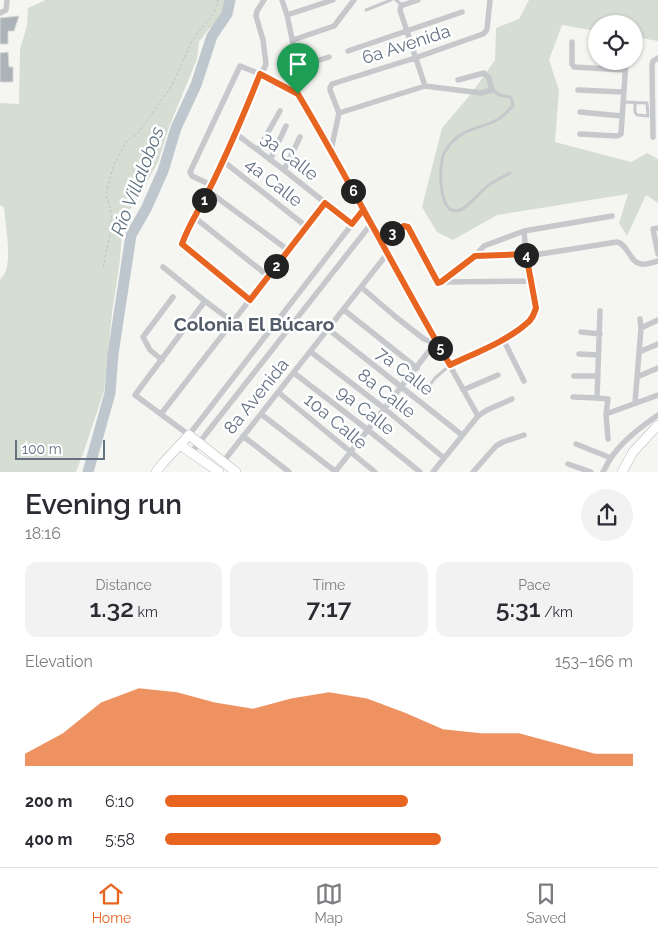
<!DOCTYPE html>
<meta charset="utf-8">
<style>
:root{--surface:#fff;--page:#f2f2f3;--text:#2b2b33;--muted:#7c7c81;--line:#e1e1e2;--accent:#e76421}
body{margin:0;font-family:Raleway,sans-serif;background:var(--page);color:var(--text);height:100vh;display:flex;flex-direction:column;font-size:19px;white-space:nowrap}
*{box-sizing:border-box;margin:0}
p{font-size:16px;color:var(--muted)}
.icon{flex:none;width:28px;height:28px;fill:none;stroke:currentColor;stroke-width:2;stroke-linecap:round;stroke-linejoin:round}
.map{position:relative;height:472px;overflow:hidden}
.sheet{display:flex;flex-direction:column;background:var(--surface);flex:1}
.sheet>*{flex:none}
.controls{position:absolute;left:588px;top:15px;display:grid;gap:10px}
.controls a{display:grid;place-items:center;width:55px;height:55px;border-radius:50%;background:var(--surface);box-shadow:0 1px 4px #0004;font-size:25px}
.scale{position:absolute;left:15px;bottom:12px;width:90px;box-sizing:border-box;padding-left:5px;border:2px solid #647284;border-top:0;font-size:14px;line-height:18px;white-space:nowrap;color:#647284;-webkit-text-stroke:4px #fff;paint-order:stroke}
.pin{position:absolute;display:grid;place-items:center;width:42px;height:42px;color:#fff;margin:-51px -21px;border-radius:50% 50% 50% 0;rotate:-45deg;box-shadow:0 0 5px #0007}
.pin .icon{rotate:45deg}
.km{position:absolute;width:25px;height:25px;margin:-12px;border-radius:50%;background:#222;color:#fff;font-size:14px;line-height:25px;text-align:center}
.round{display:grid;place-items:center;flex:none;width:52px;height:52px;border-radius:26px;background:var(--page)}
.summary{display:flex;align-items:center;justify-content:space-between;height:85px;padding:0 25px}
h1{font-size:28px;font-weight:600;line-height:38px}
.metrics{display:grid;grid-template-columns:repeat(3,1fr);gap:8px;height:85px;padding:5px 25px}
.metrics div{display:grid;align-content:center;border-radius:12px;background:var(--page);text-align:center}
.metrics b{font-size:25px;font-weight:600}
.metrics small{font-size:14px;font-weight:400}
.metrics p{font-size:14px}
.chart{height:140px;padding:10px 25px}
.chart p{display:flex;justify-content:space-between}
.chart svg{width:100%;height:90px;margin-top:5px;fill:var(--accent);opacity:.7}
ul{padding:0 25px;list-style:none;font-size:16px}
li{display:grid;grid-template-columns:80px 60px 1fr;align-items:center;height:38px}
li i{height:12px;border-radius:6px;background:var(--accent)}
.menu{display:flex;justify-content:space-around;align-items:center;height:70px;border-top:1px solid var(--line);background:var(--surface);font-size:14px;color:var(--muted)}
.menu a{display:grid;justify-items:center;gap:2px}
.menu .active{color:var(--accent)}
.map>svg:first-child{display:block}
.green{fill:#d6ddd3}
.lines{fill:none;stroke-linecap:round;stroke-linejoin:round}
.river{stroke:#bec7ce;stroke-width:11}
.building{fill:#abb2b8;stroke:#d7d7d5}
.secondary-casing{stroke:#b8bbc0;stroke-width:10}
.path{stroke:#bdbfc1;stroke-width:1;stroke-dasharray:2.5 2.5;stroke-linecap:butt}
.service{stroke:#c6c8cc;stroke-width:3}
.minor{stroke:#c6c8cc;stroke-width:5.5}
.secondary{stroke:#fff;stroke-width:9}
.route-casing{stroke:#fff;stroke-width:10}
.route{stroke:#e76421;stroke-width:6}
.labels{text-anchor:middle;dominant-baseline:central;stroke-width:5;stroke-linejoin:round;paint-order:stroke}
.street-label{font-size:18px;fill:#647284;stroke:#fff}
.water-label{font-size:19px;font-style:italic;fill:#5f7481;stroke:#fff}
.neighbourhood-label{font-size:19px;font-weight:bold;fill:#525c69;stroke:#fff}
</style>
<div class="map">
<svg width="658" height="472" viewBox="0 0 658 472">
<rect width="100%" height="100%" fill="#f5f6f2"/>
<path class="green" d="M46,0H227L221,17L208,30L199,42L197,59L169,127L158,162L138,198L123,219L120,260L112,313L104,391L85,448L76,472H0V280C1,278 4,275 5,273C12,258 5,224 4,207L0,205V103L19,104L20,49L27,26L28,8Z
M529,0H658V41L634,37V24H596V31L562,25L549,60L559,90L555,142L631,162L647,153L658,159V203L646,195L627,236L619,223L628,194L497,215L453,240L437,232L422,207L442,128L471,94L495,60L496,28L519,19Z"/>
<g class="lines">
<path class="river" d="M88,472L110,393L113,354L131,235L146,209L163,171L176,128L196,85L212,36L227,14L230,0"/>
</g>
<path class="building" d="M19,16L14,31H8V44H0V18Z
M8,52L9,67H13V82H0V53Z"/>
<g class="lines">
<g class="secondary-casing">
<path id="secondary" d="M180,445L219,472
M156,472L163,463L189,435L236,472
M622,472L633,452L658,425"/>
</g>
<path class="path" d="M103,267L111,229V211L106,194L114,164L126,142L137,134L170,89L193,39L214,13L218,0"/>
<path class="service" d="M396,0L402,5
M366,10L391,0
M493,90L499,95L510,97L512,100L513,106C507,111 502,118 495,121C478,129 465,128 451,143C448,147 444,152 443,156C439,168 438,218 460,210C470,206 480,191 489,185C496,180 503,177 510,173
M623,102L647,103L648,116
M635,102V112L637,115L648,116
M425,392L435,378L449,366"/>
<path class="minor" d="M282,0L287,15L298,67V94L331,150L363,210L478,416
M418,0L403,5L401,6L400,10L425,86
M0,13L6,10L7,0
M287,15L333,0
M293,40L334,26L354,0
M572,42V64L574,67L625,70
M348,51L462,12
M298,67L329,57
M578,90L623,92
M580,112L622,116
M339,113L425,86L481,93L492,90L489,78L484,73L458,80
M235,133L284,170L352,224
M580,134L617,136L621,134L626,61
M653,137L652,65L653,61L658,58
M258,150L280,111
M331,150L339,113L330,90V88L332,84L415,58L483,34L486,31L487,29L490,0
M270,160L286,126
M223,161L307,227
M284,170L300,137
M211,185L192,176L190,172L240,66L260,74L298,94
M208,191L288,250
M194,217L268,276
M658,228L653,229L658,254
M380,239L404,226H406L436,280L440,283L475,256L484,246L524,231L612,216
M475,256L534,255L617,242C629,245 629,262 641,264C647,265 653,262 658,261
M163,267L205,301L233,322
M441,282L532,281
M361,287L397,318L424,339L429,341L435,340
M250,300L182,244L194,217L208,191L266,64L263,40L256,16L257,11L264,0
M205,301L135,395L189,435L363,210
M344,310L417,368
M641,328L658,320
M328,329L462,435
M581,332L600,334
M503,339L524,381
M311,352L385,409L444,458
M639,352L658,344
M579,354L598,355
M162,360L150,350L143,337L173,297
M449,365C470,355 524,334 534,315C537,310 536,306 536,300L526,254L524,231
M294,373L368,430L420,472
M574,376H597
M637,377L658,368
M463,390L498,375
M278,392L375,472
M573,397L597,398L608,399L606,414L608,439
M597,398L600,311
M635,403L641,328L640,319
M161,414L325,203
M261,414L336,472
M606,414L658,395
M243,436L289,472
M576,444L611,458
M191,453L371,224
M223,462L387,254
M568,464L591,472
M335,472L436,342
M433,472L478,416L487,410L512,399
M473,472L496,446L503,442L524,435
M603,472C606,467 608,462 611,458C622,441 641,427 658,415"/>
<use href="#secondary" class="secondary"/>
</g>
<g class="lines">
<g class="route-casing">
<path id="route" d="M298,94L260,74C244,114 227,154 208,192C199,210 188,226 182,244L250,300L325,203L352,224L363,210L380,239L404,226L408,227L438,283L441,282L475,256L526,254L536,308C534,314 532,320 526,324C507,341 473,354 450,365C398,276 351,183 298,94"/>
</g>
<use href="#route" class="route"/>
</g>
<g class="labels">
<g class="street-label">
<text transform="translate(406 44) rotate(-18)">6a Avenida</text>
<text transform="translate(290 156) rotate(38)">3a Calle</text>
<text transform="translate(274 182) rotate(38)">4a Calle</text>
<text transform="translate(405 371) rotate(38)">7a Calle</text>
<text transform="translate(387 393) rotate(38)">8a Calle</text>
<text transform="translate(256 396) rotate(-51)">8a Avenida</text>
<text transform="translate(366 410) rotate(38)">9a Calle</text>
<text transform="translate(336 421) rotate(40)">10a Calle</text>
</g>
<g class="water-label">
<text transform="translate(137 181) rotate(-69)">Río Villalobos</text>
</g>
<g class="neighbourhood-label">
<text x="254" y="324">Colonia El Búcaro</text>
</g>
</g>
</svg>
<div class="controls">
<a><svg class="icon" aria-label="locate" viewBox="0 0 24 24"><circle cx="12" cy="12" r="6"/><path d="M12 2v4M12 18v4M2 12h4M18 12h4"/></svg></a>
</div>
<div class="scale">100 m</div>
<div class="pin" style="left:298px;top:94px;background:#1e9e55"><svg class="icon" aria-label="arrive" viewBox="0 0 24 24"><path d="M6 21V4h12l-3 4 3 4H6"/></svg></div>
<b class="km" style="left:204px;top:200px">1</b>
<b class="km" style="left:276px;top:266px">2</b>
<b class="km" style="left:392px;top:233px">3</b>
<b class="km" style="left:526px;top:255px">4</b>
<b class="km" style="left:440px;top:348px">5</b>
<b class="km" style="left:353px;top:191px">6</b>
</div>
<section class="sheet">
<div class="summary"><div><h1>Evening run</h1><p>18:16</p></div><a class="round"><svg class="icon" aria-label="share" viewBox="0 0 24 24"><path d="M12 15V3M7 8l5-5 5 5M5 13v7h14v-7"/></svg></a></div>
<div class="metrics">
<div><p>Distance</p><b>1.32<small> km</small></b></div>
<div><p>Time</p><b>7:17</b></div>
<div><p>Pace</p><b>5:31<small> /km</small></b></div>
</div>
<div class="chart"><p><span>Elevation</span>153–166 m</p>
<svg viewBox="0 0 160 44" preserveAspectRatio="none"><path d="M0 44V38L10 28L20 13L30 6L40 8L50 13L60 16L70 11L80 8L90 11L100 18L110 26L120 28L130 28L140 33L150 38L160 38V44z"/></svg>
</div>
<ul>
<li><b>200 m</b>6:10<i style="width:52%"></i></li>
<li><b>400 m</b>5:58<i style="width:59%"></i></li>
</ul>
</section>
<nav class="menu">
<a class="active"><svg class="icon" aria-label="home" viewBox="0 0 24 24"><path d="M3 11l9-7 9 7M6 9v11h12V9"/></svg>Home</a>
<a><svg class="icon" aria-label="map" viewBox="0 0 24 24"><path d="M3 6l6-2 6 2 6-2v14l-6 2-6-2-6 2zM9 4v14M15 6v14"/></svg>Map</a>
<a><svg class="icon" aria-label="saved" viewBox="0 0 24 24"><path d="M7 4h10v16l-5-4-5 4z"/></svg>Saved</a>
</nav>
